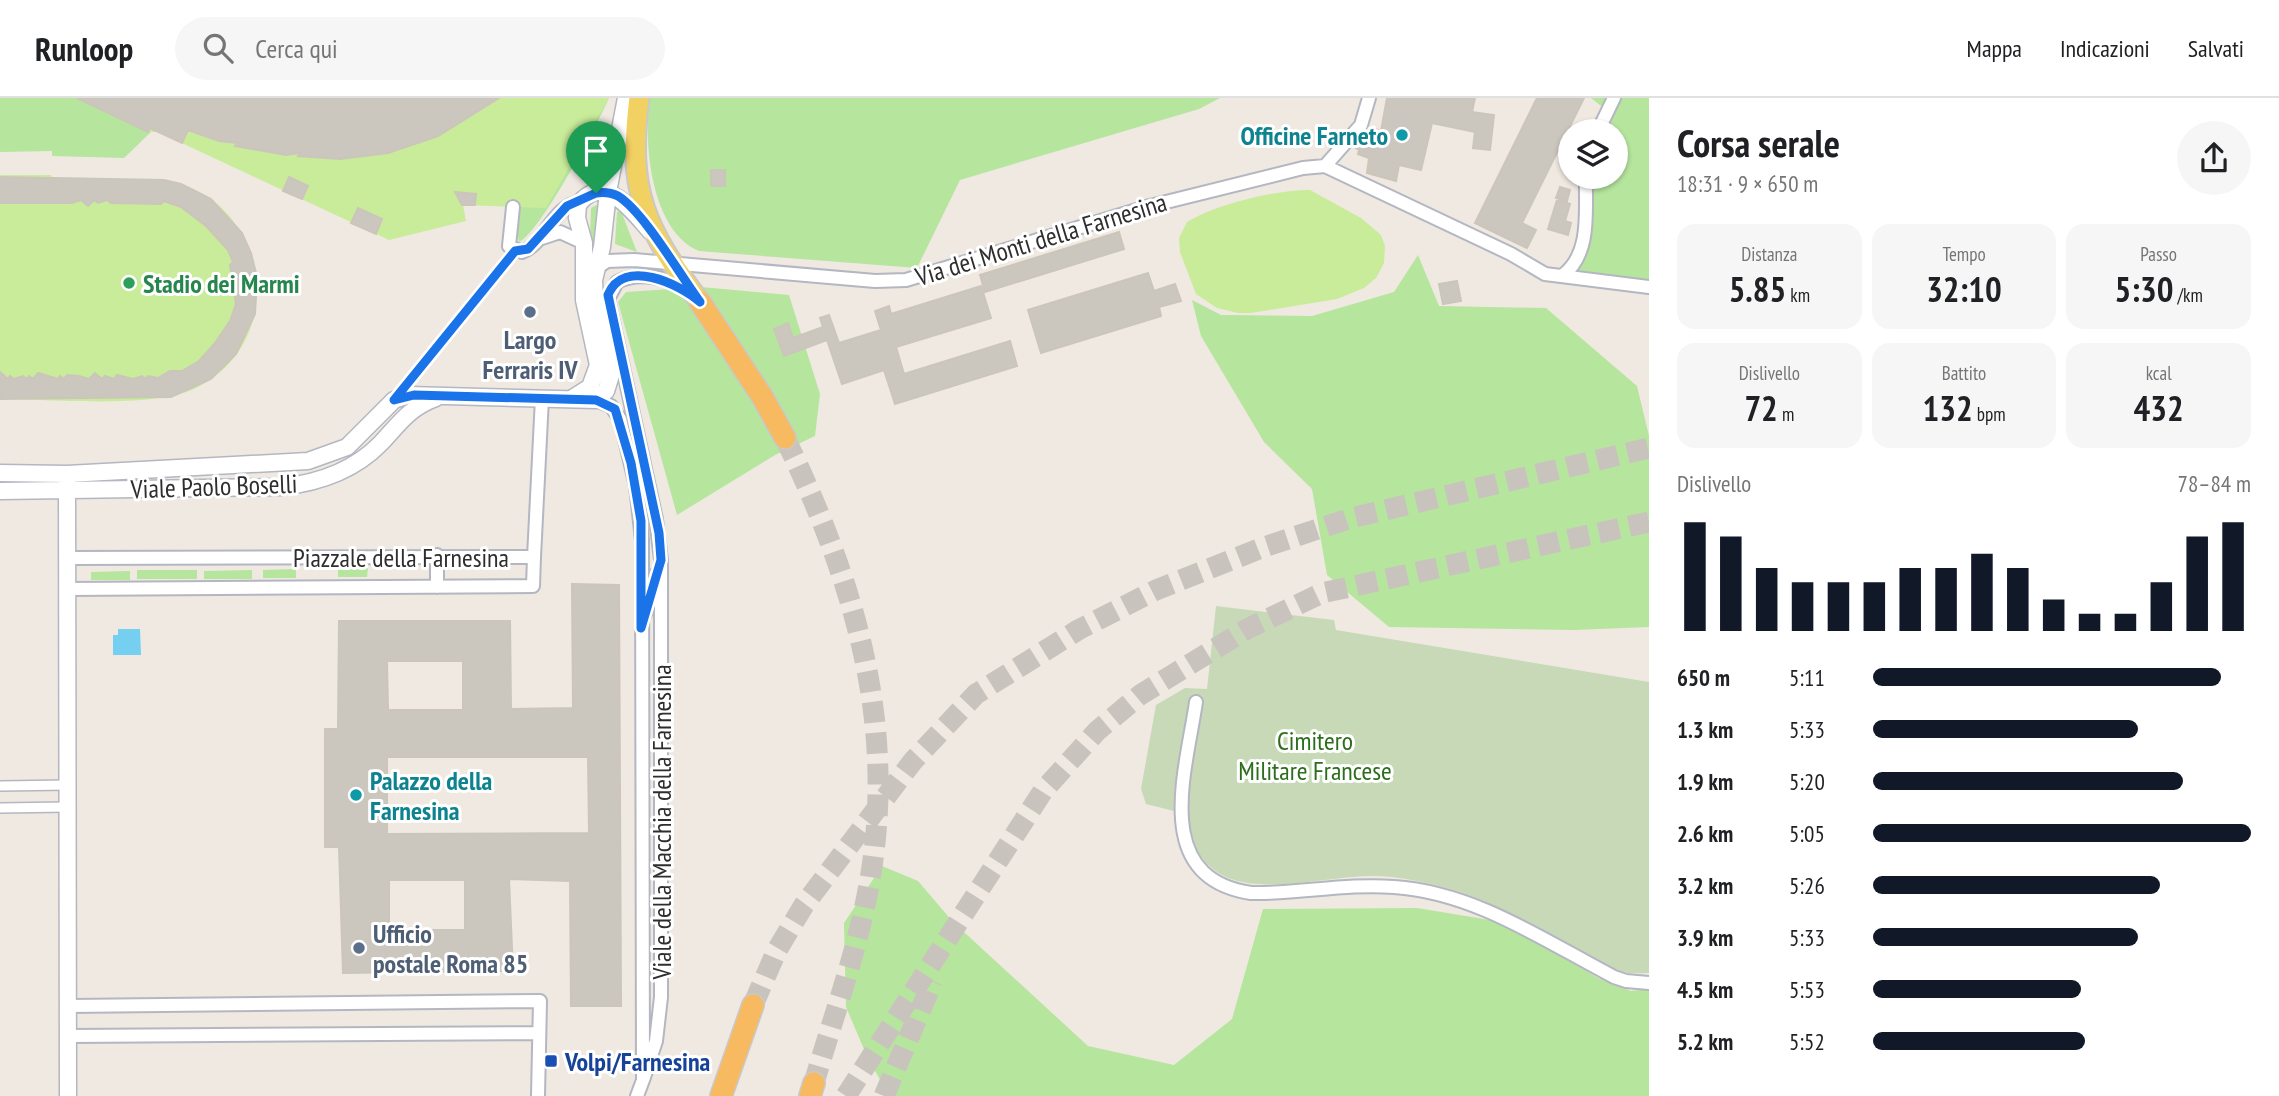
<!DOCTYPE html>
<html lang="it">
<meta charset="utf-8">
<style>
:root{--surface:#fff;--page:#f6f6f6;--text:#202124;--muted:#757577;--line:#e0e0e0;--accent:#111827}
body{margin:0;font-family:"PT Sans Narrow",sans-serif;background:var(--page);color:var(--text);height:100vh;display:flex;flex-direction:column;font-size:26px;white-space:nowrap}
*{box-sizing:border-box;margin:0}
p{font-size:23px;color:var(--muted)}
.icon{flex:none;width:38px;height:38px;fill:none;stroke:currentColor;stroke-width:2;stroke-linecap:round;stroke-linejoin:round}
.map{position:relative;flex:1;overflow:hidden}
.details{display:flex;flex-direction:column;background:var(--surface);width:630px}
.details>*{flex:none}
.buttons{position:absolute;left:1558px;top:21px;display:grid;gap:14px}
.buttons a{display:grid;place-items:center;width:70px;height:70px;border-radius:50%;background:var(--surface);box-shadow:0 2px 5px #0004;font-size:35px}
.pin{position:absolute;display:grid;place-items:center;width:60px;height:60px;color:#fff;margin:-72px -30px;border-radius:50% 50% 50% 0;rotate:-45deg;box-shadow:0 0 7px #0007}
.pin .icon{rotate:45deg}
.round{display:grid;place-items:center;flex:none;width:74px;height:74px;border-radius:37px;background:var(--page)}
.head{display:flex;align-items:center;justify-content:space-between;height:119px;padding:0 28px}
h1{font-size:38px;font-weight:600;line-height:52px}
.figures{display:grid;grid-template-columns:repeat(3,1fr);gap:10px;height:119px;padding:7px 28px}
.figures div{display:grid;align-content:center;border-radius:18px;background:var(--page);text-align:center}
.figures b{font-size:35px;font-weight:600}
.figures small{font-size:19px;font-weight:400}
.figures p{font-size:19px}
.chart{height:196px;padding:14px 28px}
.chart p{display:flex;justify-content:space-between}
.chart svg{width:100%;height:126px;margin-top:7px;stroke:var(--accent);stroke-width:6}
ul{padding:0 28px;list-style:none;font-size:23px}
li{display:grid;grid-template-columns:112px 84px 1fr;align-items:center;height:52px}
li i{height:18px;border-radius:9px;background:var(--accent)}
header{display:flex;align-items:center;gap:42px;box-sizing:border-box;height:98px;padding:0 35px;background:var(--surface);border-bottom:2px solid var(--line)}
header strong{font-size:33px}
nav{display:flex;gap:38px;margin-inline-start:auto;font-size:24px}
.search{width:490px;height:63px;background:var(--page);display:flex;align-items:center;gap:18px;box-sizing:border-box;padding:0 24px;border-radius:38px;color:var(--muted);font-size:26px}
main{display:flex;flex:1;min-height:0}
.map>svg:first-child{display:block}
.green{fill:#b6e59e}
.cemetery{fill:#c8d9b8}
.pitch{fill:#c9ec9a}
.water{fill:#75cff0}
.building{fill:#cbc7bf;stroke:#cbc5ba;stroke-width:2;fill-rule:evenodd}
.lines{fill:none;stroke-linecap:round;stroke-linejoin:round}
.trunk-tunnel{stroke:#c8c4bd;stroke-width:21;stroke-dasharray:21 10;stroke-linecap:butt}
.pedestrian-casing{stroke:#b4b7c1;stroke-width:12}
.minor-casing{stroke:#b4b7c1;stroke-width:16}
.tertiary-casing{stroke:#b4b7c1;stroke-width:19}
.primary-casing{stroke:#c9c9c9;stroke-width:23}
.trunk-casing{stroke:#c9c9c9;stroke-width:24}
.pedestrian{stroke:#fff;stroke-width:9}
.minor{stroke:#fff;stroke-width:12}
.tertiary{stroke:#fff;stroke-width:16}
.primary{stroke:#f2d163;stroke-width:19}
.trunk{stroke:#f8ba60;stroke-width:21}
.route-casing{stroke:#fff;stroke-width:14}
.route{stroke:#1a73e8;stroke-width:9}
.culture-dot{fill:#0f9aa8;stroke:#fff;stroke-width:2.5}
.leisure-dot{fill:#2e9e5b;stroke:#fff;stroke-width:2.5}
.service-dot{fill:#5c6f8a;stroke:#fff;stroke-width:2.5}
.transit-dot{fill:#1a4fb4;stroke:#fff;stroke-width:2.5}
.labels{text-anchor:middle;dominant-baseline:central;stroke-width:6;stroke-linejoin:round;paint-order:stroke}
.culture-label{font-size:26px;font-weight:bold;fill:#0d838f;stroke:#fff;text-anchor:end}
.street-label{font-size:26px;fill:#2e2e2e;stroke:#fff}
.leisure-label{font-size:26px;font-weight:bold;fill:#27864d;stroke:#fff;text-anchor:start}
.service-label{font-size:26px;font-weight:bold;fill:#4e5e75;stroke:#fff}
.park-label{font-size:26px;fill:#2c6e1b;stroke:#fff}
.transit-label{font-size:26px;font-weight:bold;fill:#164399;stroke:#fff;text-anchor:start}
</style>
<header>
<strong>Runloop</strong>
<div class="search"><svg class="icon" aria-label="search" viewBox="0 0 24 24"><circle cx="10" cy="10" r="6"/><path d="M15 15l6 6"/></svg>Cerca qui</div>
<nav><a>Mappa</a><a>Indicazioni</a><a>Salvati</a></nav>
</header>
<main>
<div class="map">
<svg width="1649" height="998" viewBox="0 0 1649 998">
<rect width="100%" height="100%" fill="#efe9e1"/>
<path class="green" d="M0,0H77L151,34L124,60L52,58V53L0,54Z
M609,0C598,25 540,135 519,144L516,131L520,101Z
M650,0H1220L1199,11L960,82L917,170L699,153C651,133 643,45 650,0Z
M1591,0H1649V183L1576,172L1590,79H1615V33H1602L1610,15Z
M600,105L595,144L590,141L591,110Z
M621,113L637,154L615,146L617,114Z
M1418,157L1439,208L1546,210L1637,288L1649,338V529L1574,532L1389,529L1327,477L1312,391L1264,344L1201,238L1192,202L1221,217L1312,218L1394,194Z
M701,189L789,197L820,296L815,338L775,357L677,417L618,204L626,194Z
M338,470H368L367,479H338Z
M296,471V480H263V472Z
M137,472H197V481H137Z
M252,472V481H204V473Z
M130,473V482H91V474Z
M882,768L918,783L953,824L1088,948L1174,967L1232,921L1263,811L1417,810L1502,824L1598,880L1631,893L1649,891V998H890L869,963L846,909L844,825Z"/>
<path class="cemetery" d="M1216,508L1334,522L1336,532L1649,584V875C1640,875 1631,876 1622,874C1611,871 1599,862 1589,857C1559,841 1530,824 1499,810C1465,793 1429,784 1392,779C1319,770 1202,829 1186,716L1146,706L1141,691L1156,607L1185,590L1207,591Z"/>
<path class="pitch" d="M77,0H609L546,110L463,107L466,123L389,142L169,39L166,34H148Z
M0,77H51L52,81L164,82C268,99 293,242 196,290C154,311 51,301 0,301Z
M1310,92L1361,120L1381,137L1385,148L1384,165L1376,180L1364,190L1337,201L1251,215H1238L1217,210L1196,196L1180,154L1179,140L1187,124C1217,106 1275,92 1310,92Z"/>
<path class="water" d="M118,531H140L141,557H113V537H118Z"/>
<path class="building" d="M77,0H499L438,38L388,55L340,61L298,58L300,55L286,57L235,48L237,45L219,43L188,32L182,45L150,30L148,34Z
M1387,0H1475L1472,14L1494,17L1490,52L1473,50L1475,34L1432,25L1421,72L1399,67L1396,83L1367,75L1369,60L1358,56L1359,52L1354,49L1360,42L1373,45L1376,31L1381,33Z
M1537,0H1584L1522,125L1536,132L1527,150L1475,125Z
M711,72H725V88H711Z
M0,79L164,82L181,86L211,101L242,135L251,155L257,179L255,216L236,256L211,281L171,299L0,301V274L8,281L10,278L14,281L23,278L27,281L29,278L33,281L38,275L58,281L60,278L64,281L67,277L79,278L89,281L95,275L102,281L105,278L114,281L117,277L133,281L142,278L146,281L148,278L158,280L170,273H182L199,263L215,245L230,223L236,206L230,167L233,164L228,152L206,128L181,109L164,103L161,106L111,105L107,102L98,105L94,102L88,108L81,102L72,105H0Z
M289,79L308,88L302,101L283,93Z
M1560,89L1570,92L1567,103L1556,100Z
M455,94L476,96L475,107H462Z
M1557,102L1570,106L1565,123L1571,125L1568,137L1548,131Z
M358,110L382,121L376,136L351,125Z
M1119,134L1124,151L985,194L980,177Z
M1148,175L1154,193L1175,186L1181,203L1159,209L1161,218L1041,255L1028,212Z
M1457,183L1461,203L1443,206L1439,186Z
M981,188L991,220L896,249L904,276L1010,243L1017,268L895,306L884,272L842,286L827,242L784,258L774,231L788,225L793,240L823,229L820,220L829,217L839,245L881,232L875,213L889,208L891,216Z
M572,486L619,487L621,908H571L570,783L509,781L513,873L343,875L339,749H325V631H338L339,523H510L511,611L573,610ZM387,563H463V612H388ZM387,659H588L589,735L387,736ZM389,782H465V832H389Z"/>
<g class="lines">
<path class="trunk-tunnel" d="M785,340C852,479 896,619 871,775C860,846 834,916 814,985
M753,907L777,852L804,807L913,663L976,596L1078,532L1156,492L1264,449L1351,420L1649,350
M846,998L1043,693L1097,633L1140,597L1247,531L1322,495L1649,424
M884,998L933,883"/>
<g class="pedestrian-casing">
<path id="pedestrian" d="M397,299L515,153
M0,688L68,687
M0,710L68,709"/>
</g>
<g class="minor-casing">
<path id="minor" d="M1598,33L1614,0
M1325,68L1361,27L1369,0
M513,109L509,148L522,154C546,145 552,108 580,104
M542,140L560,134L584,145
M598,169L607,163L634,162L875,183L906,182L1150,108L1303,70L1325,68L1511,156L1545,176L1649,189
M1563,177C1592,155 1585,111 1586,79
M596,302L611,308L620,321L636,388L642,442L643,982L637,998
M534,459L542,300
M67,460L534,459L533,488L67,491
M437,489V457
M645,516L656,476
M1196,604C1186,673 1150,780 1251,795C1299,796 1346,785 1394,789C1474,794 1545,843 1614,879L1626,883L1649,885
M69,908L540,903L538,998
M69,938L538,935
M643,982L656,943L661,899V462L656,421L608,201L617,184C638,173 668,179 687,192"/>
</g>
<g class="tertiary-casing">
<path id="tertiary" d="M571,301L590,289L598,267L584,202V145L577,120L578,107C604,72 633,114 651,134
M0,375L67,376L308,363L347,349L394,302L409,297L596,302L606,293L612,274L595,205L594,182L602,149L608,94L626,0
M67,376L68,998
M0,393L281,389C318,385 355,372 381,345C399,326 410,309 436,300"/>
</g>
<g class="primary-casing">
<path id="primary" d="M639,0C627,94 645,130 700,204"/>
</g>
<g class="trunk-casing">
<path id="trunk" d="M700,204L763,300L785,340
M721,998L753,907
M810,998L814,985"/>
</g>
<use href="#pedestrian" class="pedestrian"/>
<use href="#minor" class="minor"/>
<use href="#tertiary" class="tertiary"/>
<use href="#primary" class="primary"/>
<use href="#trunk" class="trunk"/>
</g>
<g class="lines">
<g class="route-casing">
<path id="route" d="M596,95C604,94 610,94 618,98C644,114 680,177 700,204C680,186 623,159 608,197L659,435L661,462L641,530V423L631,365L615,311L596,302L414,297L394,302L515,153L528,151L567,108Z"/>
</g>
<use href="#route" class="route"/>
</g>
<g class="culture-dot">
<circle cx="1402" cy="37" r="7"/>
<circle cx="356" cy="697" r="7"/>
</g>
<circle class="leisure-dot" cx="129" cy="185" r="7"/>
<g class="service-dot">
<circle cx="530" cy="214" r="7"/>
<circle cx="359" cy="850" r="7"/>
</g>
<rect class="transit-dot" x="544" y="956" width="14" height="14" rx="3.5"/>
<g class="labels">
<g class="culture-label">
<text x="1388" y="37">Officine Farneto</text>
<text x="370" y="682" text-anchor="start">Palazzo della<tspan x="370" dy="30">Farnesina</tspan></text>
</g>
<g class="street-label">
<text transform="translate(1041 141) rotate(-17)">Via dei Monti della Farnesina</text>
<text transform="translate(214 388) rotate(-2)">Viale Paolo Boselli</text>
<text x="401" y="459">Piazzale della Farnesina</text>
<text transform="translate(661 724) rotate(-90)">Viale della Macchia della Farnesina</text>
</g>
<g class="leisure-label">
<text x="143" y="185">Stadio dei Marmi</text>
</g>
<g class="service-label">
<text x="530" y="241">Largo<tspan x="530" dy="30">Ferraris IV</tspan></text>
<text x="373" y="835" text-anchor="start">Ufficio<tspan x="373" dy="30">postale Roma 85</tspan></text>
</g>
<g class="park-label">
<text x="1315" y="642">Cimitero<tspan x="1315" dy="30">Militare Francese</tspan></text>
</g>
<g class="transit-label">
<text x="565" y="963">Volpi/Farnesina</text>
</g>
</g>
</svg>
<div class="buttons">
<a><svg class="icon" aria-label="layers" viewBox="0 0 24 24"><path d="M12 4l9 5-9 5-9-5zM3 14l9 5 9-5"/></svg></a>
</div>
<div class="pin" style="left:596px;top:95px;background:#1e9e55"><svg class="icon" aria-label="arrive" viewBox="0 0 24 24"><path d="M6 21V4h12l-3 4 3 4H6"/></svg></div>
</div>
<section class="details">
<div class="head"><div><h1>Corsa serale</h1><p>18:31 · 9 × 650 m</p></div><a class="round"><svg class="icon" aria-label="share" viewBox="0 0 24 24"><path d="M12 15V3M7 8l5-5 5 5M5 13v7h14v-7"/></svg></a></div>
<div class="figures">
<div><p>Distanza</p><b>5.85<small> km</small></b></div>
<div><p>Tempo</p><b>32:10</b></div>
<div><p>Passo</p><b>5:30<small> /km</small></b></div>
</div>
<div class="figures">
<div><p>Dislivello</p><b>72<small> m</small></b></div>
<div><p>Battito</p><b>132<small> bpm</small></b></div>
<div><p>kcal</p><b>432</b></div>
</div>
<div class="chart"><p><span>Dislivello</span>78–84 m</p>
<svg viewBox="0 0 160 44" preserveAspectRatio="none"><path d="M5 44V6M15 44V11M25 44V22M35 44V27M45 44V27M55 44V27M65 44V22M75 44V22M85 44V17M95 44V22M105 44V33M115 44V38M125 44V38M135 44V27M145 44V11M155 44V6"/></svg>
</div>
<ul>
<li><b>650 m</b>5:11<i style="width:92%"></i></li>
<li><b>1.3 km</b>5:33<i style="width:70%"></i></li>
<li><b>1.9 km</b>5:20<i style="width:82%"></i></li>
<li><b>2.6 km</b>5:05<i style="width:100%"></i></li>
<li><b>3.2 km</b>5:26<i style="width:76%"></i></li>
<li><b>3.9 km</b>5:33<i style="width:70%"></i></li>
<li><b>4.5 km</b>5:53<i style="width:55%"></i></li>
<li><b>5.2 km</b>5:52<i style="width:56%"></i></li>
</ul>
</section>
</main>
